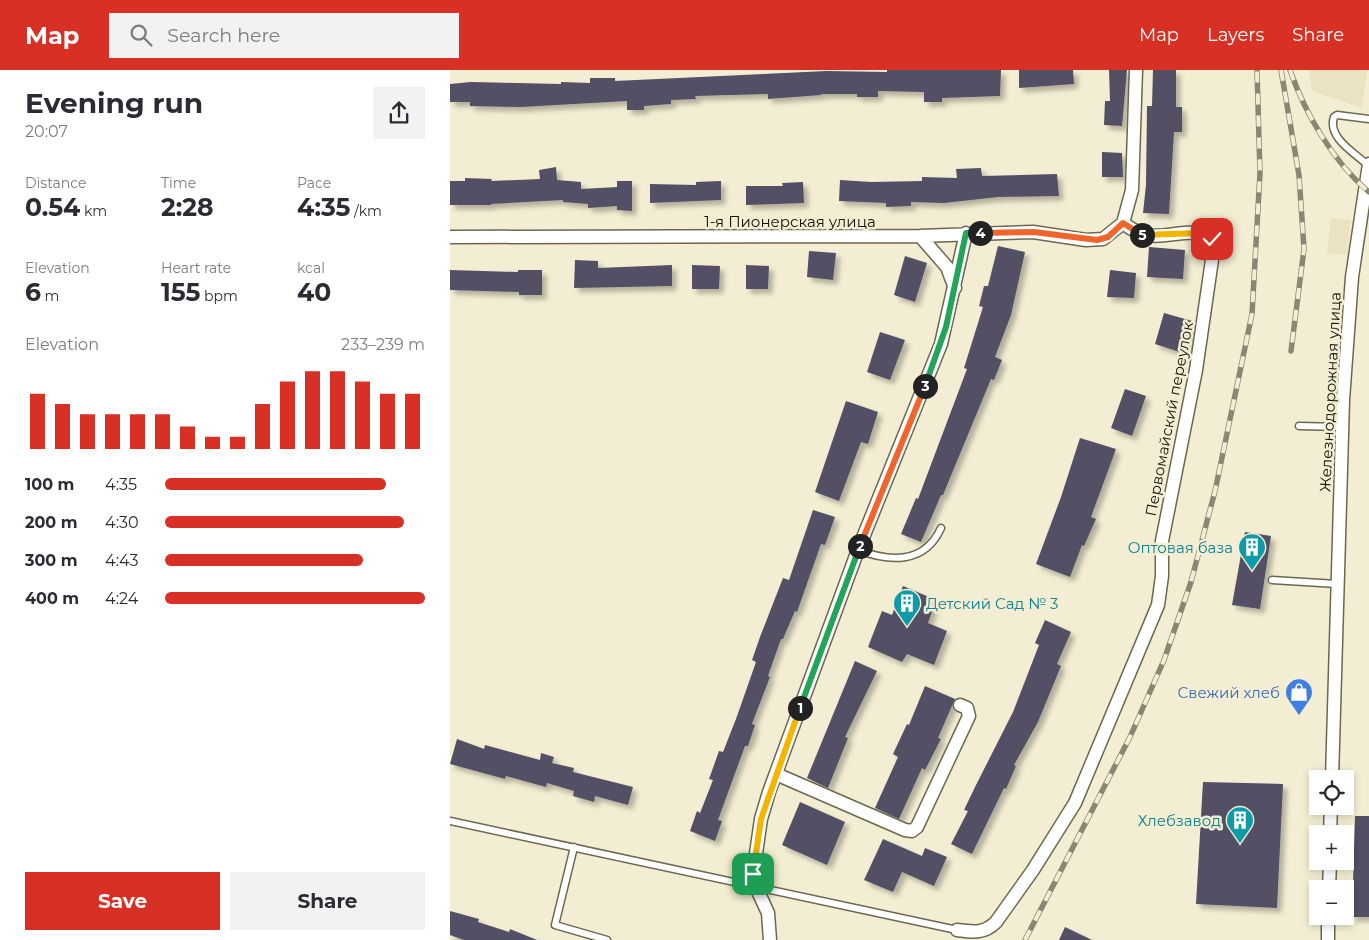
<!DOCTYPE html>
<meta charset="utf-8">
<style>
:root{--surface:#fff;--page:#f2f2f3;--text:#2b2b33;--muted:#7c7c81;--accent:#d93025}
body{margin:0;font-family:Montserrat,sans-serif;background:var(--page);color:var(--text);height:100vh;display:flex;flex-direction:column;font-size:19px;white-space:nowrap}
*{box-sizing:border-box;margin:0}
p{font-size:16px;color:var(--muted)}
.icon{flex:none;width:28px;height:28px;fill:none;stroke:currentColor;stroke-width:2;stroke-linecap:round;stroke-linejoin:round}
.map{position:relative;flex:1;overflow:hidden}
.drawer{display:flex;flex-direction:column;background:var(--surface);width:450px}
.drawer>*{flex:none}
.fabs{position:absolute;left:859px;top:700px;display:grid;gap:10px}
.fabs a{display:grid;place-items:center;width:45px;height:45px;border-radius:0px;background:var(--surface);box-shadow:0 2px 8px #0003;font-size:25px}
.pin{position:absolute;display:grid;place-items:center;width:42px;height:42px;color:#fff;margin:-21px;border-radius:10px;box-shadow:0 2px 8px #0006}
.km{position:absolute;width:25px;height:25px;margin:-12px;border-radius:50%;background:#222;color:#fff;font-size:14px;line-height:25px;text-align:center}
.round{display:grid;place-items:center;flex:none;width:52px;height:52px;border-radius:0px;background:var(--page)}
.summary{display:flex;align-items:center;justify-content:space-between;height:85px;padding:0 25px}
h1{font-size:28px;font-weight:700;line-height:38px}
.metrics{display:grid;grid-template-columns:repeat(3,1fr);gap:8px;height:85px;padding:5px 25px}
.metrics div{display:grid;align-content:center}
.metrics b{font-size:25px;font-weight:700}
.metrics small{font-size:14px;font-weight:400}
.metrics p{font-size:14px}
.chart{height:140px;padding:10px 25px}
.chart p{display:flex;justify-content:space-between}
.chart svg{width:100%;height:90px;margin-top:5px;stroke:var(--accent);stroke-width:6}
.primary-button{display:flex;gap:10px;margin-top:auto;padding:10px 25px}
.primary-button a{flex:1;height:58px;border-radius:0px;background:var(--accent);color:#fff;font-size:20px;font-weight:700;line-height:58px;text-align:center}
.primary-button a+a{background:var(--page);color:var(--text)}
ul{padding:0 25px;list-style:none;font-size:16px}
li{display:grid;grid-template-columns:80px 60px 1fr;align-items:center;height:38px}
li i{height:12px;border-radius:6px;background:var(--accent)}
header{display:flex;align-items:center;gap:30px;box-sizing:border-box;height:70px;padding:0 25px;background:var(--accent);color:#fff}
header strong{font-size:24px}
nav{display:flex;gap:28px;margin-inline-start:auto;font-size:18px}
.search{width:350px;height:45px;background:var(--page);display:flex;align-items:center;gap:12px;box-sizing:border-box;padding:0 18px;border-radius:0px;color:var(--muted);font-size:19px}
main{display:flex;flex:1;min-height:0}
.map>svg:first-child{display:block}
.built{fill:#eae2c0}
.building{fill:#534f65;filter:url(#shadow)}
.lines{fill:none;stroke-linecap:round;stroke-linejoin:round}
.service-casing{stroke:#6c6750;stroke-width:9}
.minor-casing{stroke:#6c6750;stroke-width:15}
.service{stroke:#fff;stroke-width:6}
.minor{stroke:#fff;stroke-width:12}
.rail-casing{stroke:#8a8674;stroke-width:5.5}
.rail{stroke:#f3eed3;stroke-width:4;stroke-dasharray:11;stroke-linecap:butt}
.split-1-casing{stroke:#fff;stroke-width:10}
.split-2-casing{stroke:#fff;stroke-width:10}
.split-3-casing{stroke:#fff;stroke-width:10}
.split-4-casing{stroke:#fff;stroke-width:10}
.split-5-casing{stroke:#fff;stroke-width:10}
.split-6-casing{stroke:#fff;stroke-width:10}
.split-1{stroke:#f5b400;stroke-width:6}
.split-2{stroke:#22a559;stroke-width:6}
.split-3{stroke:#f0652b;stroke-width:6}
.split-4{stroke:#22a559;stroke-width:6}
.split-5{stroke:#f0652b;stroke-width:6}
.split-6{stroke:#f5b400;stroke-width:6}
.labels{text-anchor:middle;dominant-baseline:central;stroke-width:5;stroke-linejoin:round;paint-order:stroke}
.street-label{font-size:15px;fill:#131108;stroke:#f3eed3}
.culture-label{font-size:15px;fill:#0d838f;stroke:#f3eed3;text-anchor:end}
.shop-label{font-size:15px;fill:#366cbe;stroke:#f3eed3;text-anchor:end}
</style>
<header>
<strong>Map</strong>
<div class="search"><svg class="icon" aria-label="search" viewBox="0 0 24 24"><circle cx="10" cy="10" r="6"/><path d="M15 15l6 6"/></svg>Search here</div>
<nav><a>Map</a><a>Layers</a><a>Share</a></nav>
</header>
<main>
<section class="drawer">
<div class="summary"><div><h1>Evening run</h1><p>20:07</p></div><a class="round"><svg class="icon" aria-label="share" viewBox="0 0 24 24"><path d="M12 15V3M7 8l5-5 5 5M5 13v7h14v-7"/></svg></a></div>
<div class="metrics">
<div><p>Distance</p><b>0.54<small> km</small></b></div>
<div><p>Time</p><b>2:28</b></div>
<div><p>Pace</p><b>4:35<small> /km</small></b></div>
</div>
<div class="metrics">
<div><p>Elevation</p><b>6<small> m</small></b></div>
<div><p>Heart rate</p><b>155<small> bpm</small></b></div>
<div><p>kcal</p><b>40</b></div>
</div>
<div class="chart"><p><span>Elevation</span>233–239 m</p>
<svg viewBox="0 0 160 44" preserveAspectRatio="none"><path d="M5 44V17M15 44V22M25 44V27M35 44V27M45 44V27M55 44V27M65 44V33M75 44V38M85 44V38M95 44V22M105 44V11M115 44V6M125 44V6M135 44V11M145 44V17M155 44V17"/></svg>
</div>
<ul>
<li><b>100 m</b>4:35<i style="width:85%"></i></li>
<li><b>200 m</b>4:30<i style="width:92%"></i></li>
<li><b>300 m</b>4:43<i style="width:76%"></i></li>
<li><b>400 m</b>4:24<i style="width:100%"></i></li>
</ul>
<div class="primary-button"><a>Save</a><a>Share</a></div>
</section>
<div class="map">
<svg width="919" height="870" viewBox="0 0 919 870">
<defs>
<filter id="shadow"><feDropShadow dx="4.5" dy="4.5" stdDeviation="2.5" flood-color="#0004"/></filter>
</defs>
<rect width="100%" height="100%" fill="#f3eed3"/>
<path class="built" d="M859,0H917L912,38L862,21Z
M881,148L901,150L897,185L877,183Z"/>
<path class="building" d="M437,0H551L550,26L492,28V32H474V22L428,21V27H407V24H371V25L318,29V24L281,25L245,26L246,29L221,30V34L194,36V40H177V31L71,37L20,36V32H0V14L21,12L111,14V12L140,13V8H165V11L376,1L437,2Z
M569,0H623L624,14L569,18Z
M659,0H677L672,56L654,55L655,31H660Z
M703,0H726V37H732V62H724L719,144L693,143L696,115L697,36H702Z
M652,82L672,83L673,107H652Z
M106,97L107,110L131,112V119L167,117V111H182V141L167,140V136L138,138V134L113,132V130L41,134V135H0V111H15V108L42,109L41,111L90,109L89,100Z
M531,98L532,106L607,104L609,126L548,127L494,133L461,132V136L436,137V133L389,131L390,110L421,112L472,111V107L507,108L506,99Z
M271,111V130L200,133V114L246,115V112Z
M353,112L354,133L296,135V116H333L332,113Z
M548,176L575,182L561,245L545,287L552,290L544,310L541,309L493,425H491L471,472L451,464L466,428L468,429L517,299L514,298L533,237L529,236L534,216H538Z
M699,177L735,180L733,209L697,207Z
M359,181L386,183L383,210L357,207Z
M455,186L477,193L465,232L444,225Z
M125,190L148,191V198L222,195V216L124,218Z
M242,195L270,196L269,219H242Z
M296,195L319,196L318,219H296Z
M0,200L68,202V200H92V225H69V222L0,220Z
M660,200L686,203L684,228L657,227Z
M714,243L742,251L733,283L705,274Z
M430,262L455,270L440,310L417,302Z
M675,319L696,326L682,366L661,358Z
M396,331L428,342L418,374L411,372L389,431L365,422Z
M630,368L666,379L641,447L646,449L634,476L632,475L620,507L586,494L611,427Z
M363,440L385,447L375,475L371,474L347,542L345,541L333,569H331L318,606L320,607L302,654L305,655L298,676H295L268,750L272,751L265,771L240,761L247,741L250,743L263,710L259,709L269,681L273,682L286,649L306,592L302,590L310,567L333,508L339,510Z
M795,462L821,466L810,539L782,535Z
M453,516L486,530L478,553L497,561L484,595L457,584L452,592L418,577L432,541L442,545Z
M595,550L621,562L607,594L611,596L588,652L564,695L566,696L556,719L554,718L522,784L501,774L518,741L514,740L526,715L563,642L589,575L585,573Z
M405,591L427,601L395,667L398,668L378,718L357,708Z
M475,616L505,629L488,668L491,669L475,700L472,698L449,749L425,738L448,687L443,684L457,654L459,655Z
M7,669L34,679L35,675L90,690L91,683L104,687L102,693L124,698L123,702L183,717L178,735L145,726L144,732L123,726L124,721L97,713L96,717L56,706L55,709L0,694Z
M753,712L833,714L827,838L746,834Z
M350,732L395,752L377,795L332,775Z
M905,746H919V847H902Z
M433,769L472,786L475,778L497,787L484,816L452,802L443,822L414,810Z
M0,841L29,849L28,852L59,862L60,859L87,870H14L0,865Z
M615,857L642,870H609Z"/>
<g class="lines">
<g class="service-casing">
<path id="service" d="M919,96C905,83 877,68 884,47L887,45L919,49
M849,356L892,357
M408,480C440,492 475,494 491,458
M822,510L887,514
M0,751L507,860
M124,777L105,855L157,870"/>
</g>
<g class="minor-casing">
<path id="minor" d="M470,166L497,197L505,218
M0,167L470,166L583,162L636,170L653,169L673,153L682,120L686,0
M326,704L455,760L462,761L467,757L519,646L517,638L510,635
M882,709L893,330L902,207L919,94
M880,764L881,736
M879,819L880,791
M507,860C523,862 534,864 546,852L583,800L625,733L708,535L712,506V471L746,300L764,176L757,165C723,156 706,179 673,153
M320,870L318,843L306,817L303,804L311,749L319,722L408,480L491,274L516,163
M878,870V846"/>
</g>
<use href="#service" class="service"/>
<use href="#minor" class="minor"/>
<g class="rail-casing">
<path id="rail" d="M831,0L849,105L854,179L841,281
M840,0C855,43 883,92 919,122
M575,870L680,667L714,590L741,512L765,421L802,244L810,103L807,0"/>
</g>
<use href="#rail" class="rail"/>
</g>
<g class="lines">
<g class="split-1-casing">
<path id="split-1" d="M303,804L311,749L350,638"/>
</g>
<g class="split-2-casing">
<path id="split-2" d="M350,638L410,476"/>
</g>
<g class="split-3-casing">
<path id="split-3" d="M410,476L475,316"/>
</g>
<g class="split-4-casing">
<path id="split-4" d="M475,316L496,257L516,163H530"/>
</g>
<g class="split-5-casing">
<path id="split-5" d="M530,163L584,162L647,170L658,167L673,153L692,165"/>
</g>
<g class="split-6-casing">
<path id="split-6" d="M692,165L750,163L762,169"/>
</g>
<use href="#split-1" class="split-1"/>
<use href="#split-2" class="split-2"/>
<use href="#split-3" class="split-3"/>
<use href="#split-4" class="split-4"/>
<use href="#split-5" class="split-5"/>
<use href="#split-6" class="split-6"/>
</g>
<defs>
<g id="building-pin" transform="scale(1.4375)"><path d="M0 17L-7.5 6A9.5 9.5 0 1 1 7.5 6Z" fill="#0f9aa8" stroke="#f3eed3"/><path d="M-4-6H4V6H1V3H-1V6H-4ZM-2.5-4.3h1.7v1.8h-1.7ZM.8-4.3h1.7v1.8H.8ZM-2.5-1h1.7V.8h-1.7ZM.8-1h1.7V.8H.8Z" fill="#fff"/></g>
<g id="shop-pin" transform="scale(1.4375)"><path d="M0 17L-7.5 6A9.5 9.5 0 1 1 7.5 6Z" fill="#3f7fe0" stroke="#f3eed3"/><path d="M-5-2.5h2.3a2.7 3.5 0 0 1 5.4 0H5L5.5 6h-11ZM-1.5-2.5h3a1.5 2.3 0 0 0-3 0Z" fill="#fff"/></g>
</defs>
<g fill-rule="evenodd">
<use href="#building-pin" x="802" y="477"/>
<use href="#building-pin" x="457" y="533"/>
<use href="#shop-pin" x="849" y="622"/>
<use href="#building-pin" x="790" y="750"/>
</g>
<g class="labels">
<g class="street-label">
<text x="340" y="151">1-я Пионерская улица</text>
<text transform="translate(880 322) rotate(-87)">Железнодорожная улица</text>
<text transform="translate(719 349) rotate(-79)">Первомайский переулок</text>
</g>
<g class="culture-label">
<text x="783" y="477">Оптовая база</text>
<text x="476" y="533" text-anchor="start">Детский Сад № 3</text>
<text x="771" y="750">Хлебзавод</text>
</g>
<g class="shop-label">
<text x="830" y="622">Свежий хлеб</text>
</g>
</g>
</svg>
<div class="fabs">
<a><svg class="icon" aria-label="locate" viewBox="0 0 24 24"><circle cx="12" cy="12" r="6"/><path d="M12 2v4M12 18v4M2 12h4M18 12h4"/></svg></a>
<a>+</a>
<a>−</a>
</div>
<div class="pin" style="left:303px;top:804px;background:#1e9e55"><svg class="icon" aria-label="arrive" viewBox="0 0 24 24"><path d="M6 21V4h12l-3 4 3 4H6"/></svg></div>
<div class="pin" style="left:762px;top:169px;background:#d93025"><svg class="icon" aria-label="check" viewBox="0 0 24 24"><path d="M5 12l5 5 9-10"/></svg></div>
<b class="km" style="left:350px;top:638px">1</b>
<b class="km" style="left:410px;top:476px">2</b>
<b class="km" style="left:475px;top:316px">3</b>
<b class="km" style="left:530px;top:163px">4</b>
<b class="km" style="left:692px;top:165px">5</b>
</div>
</main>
